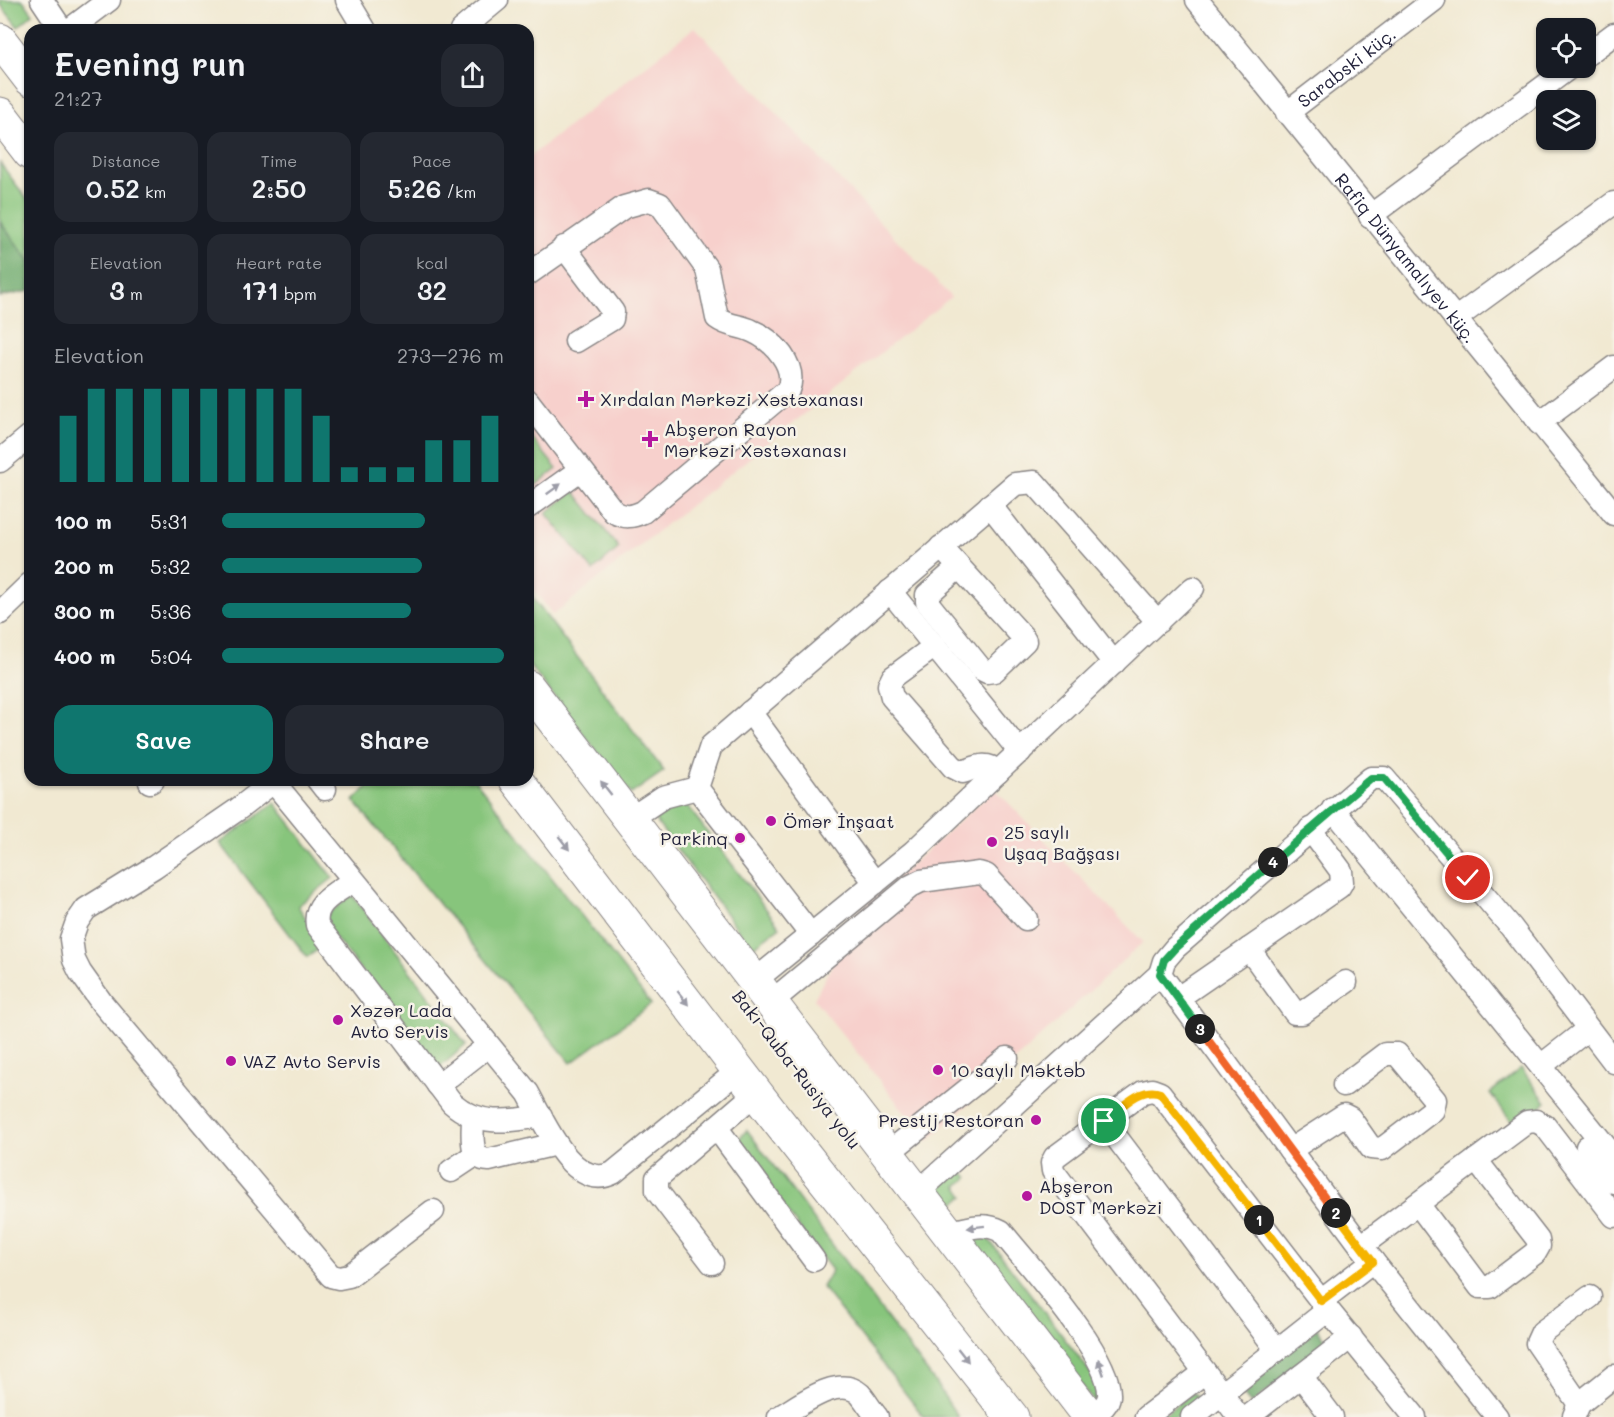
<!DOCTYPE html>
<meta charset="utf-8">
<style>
:root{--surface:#171b24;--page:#242831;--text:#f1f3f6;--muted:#9ea1a6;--accent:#0f766e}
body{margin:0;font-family:Mali,sans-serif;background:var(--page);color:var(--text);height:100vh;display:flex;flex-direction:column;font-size:22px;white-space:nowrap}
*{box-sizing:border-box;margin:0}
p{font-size:20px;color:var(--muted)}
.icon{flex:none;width:33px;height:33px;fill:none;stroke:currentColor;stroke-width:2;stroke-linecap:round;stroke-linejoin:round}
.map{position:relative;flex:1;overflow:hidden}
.side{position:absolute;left:24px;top:24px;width:510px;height:762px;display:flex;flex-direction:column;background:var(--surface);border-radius:18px;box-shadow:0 2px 4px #0004}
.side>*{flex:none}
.tools{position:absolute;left:1536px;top:18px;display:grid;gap:12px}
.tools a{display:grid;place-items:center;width:60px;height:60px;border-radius:12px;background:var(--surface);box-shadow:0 2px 4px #0004;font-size:30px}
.pin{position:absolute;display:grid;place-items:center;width:51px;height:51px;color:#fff;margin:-26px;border:3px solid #fff;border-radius:50%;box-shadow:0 2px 6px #0007}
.km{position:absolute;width:30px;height:30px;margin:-15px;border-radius:50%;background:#222;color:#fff;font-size:16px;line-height:30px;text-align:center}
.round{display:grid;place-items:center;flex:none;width:63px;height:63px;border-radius:18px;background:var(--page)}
.headline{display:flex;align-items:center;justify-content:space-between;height:102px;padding:0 30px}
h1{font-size:33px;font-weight:600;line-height:45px}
.figures{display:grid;grid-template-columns:repeat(3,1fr);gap:9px;height:102px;padding:6px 30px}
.figures div{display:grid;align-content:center;border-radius:15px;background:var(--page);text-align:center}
.figures b{font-size:26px;font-weight:600}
.figures small{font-size:16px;font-weight:400}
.figures p{font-size:16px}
.chart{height:168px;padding:12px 30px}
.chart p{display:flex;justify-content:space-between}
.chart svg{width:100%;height:108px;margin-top:6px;stroke:var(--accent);stroke-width:6}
.button{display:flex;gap:12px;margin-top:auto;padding:12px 30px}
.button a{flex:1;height:69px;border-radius:18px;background:var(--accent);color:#fff;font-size:24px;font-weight:600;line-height:69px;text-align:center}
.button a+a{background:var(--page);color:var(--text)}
ul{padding:0 30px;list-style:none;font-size:20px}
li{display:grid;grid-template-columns:96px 72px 1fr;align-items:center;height:45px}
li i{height:15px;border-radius:8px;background:var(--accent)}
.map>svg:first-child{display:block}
.built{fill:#f7d0cc}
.green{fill:#87c57c;stroke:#54745c;stroke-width:1.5}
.forest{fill:#6daa6c;stroke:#486654;stroke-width:1.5}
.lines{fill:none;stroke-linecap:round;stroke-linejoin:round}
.minor-casing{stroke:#8a8686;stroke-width:25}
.highway-casing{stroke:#8a8686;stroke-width:35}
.minor{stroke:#fff;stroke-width:22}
.highway{stroke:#fff;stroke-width:33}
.oneway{fill:#9c9ca7}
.split-1-casing{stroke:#fff;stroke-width:12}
.split-2-casing{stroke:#fff;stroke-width:12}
.split-3-casing{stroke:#fff;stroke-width:12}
.split-4-casing{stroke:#fff;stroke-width:12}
.split-5-casing{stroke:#fff;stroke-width:12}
.split-1{stroke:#f5b400;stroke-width:8}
.split-2{stroke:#f5b400;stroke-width:8}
.split-3{stroke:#f0652b;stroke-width:8}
.split-4{stroke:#22a559;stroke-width:8}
.split-5{stroke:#22a559;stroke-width:8}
.poi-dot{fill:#b5179e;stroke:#f7f3e8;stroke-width:2}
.labels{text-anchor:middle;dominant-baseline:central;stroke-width:5;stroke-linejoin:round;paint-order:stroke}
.street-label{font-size:18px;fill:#22223b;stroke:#f7f3e8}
.poi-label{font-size:18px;fill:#22223b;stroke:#f7f3e8;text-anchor:start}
</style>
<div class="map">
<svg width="1614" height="1417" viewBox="0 0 1614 1417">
<rect width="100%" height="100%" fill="#f7f3e8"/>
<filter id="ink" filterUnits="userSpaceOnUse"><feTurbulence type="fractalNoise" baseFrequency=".0167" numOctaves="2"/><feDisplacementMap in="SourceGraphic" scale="12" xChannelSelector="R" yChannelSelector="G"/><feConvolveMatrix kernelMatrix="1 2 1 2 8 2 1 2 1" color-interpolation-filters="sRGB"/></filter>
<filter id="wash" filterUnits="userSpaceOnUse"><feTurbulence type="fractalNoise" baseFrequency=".008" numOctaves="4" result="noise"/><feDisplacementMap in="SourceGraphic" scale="24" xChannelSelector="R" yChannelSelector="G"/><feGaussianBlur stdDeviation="1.35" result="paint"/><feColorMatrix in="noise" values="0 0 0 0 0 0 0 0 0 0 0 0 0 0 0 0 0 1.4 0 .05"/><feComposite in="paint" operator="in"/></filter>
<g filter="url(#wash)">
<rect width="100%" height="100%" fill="#f1e9d2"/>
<path class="built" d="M695,27L951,297L553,615L528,582V158Z
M995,789L1143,942L928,1141L814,999L832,965L818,949Z"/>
<path class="green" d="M0,0H23L33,14L18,27L0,4Z
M0,163L30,203V262L0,222Z
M528,433L557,469L528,491Z
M574,491L619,548L593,571L546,513Z
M528,592L664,771L631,794L528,664Z
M374,780H475L651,1004L571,1063L354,801Z
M275,803L333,878L298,906L324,946L307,957L220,843Z
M685,803L780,927L752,948L654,819Z
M352,895L466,1045L439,1068L324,924L329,913Z
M1521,1068L1546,1102L1515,1126L1490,1093Z
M747,1130L934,1381L958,1417H924L822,1287L832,1270L734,1144Z
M961,1169L968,1178L957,1186L964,1196L949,1208L935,1189Z
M987,1237L1100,1385L1094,1402L967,1238Z
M1193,1393L1198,1400L1176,1417H1160Z"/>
<path class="forest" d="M0,222L30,262V291L0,297Z
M1317,1328L1329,1344L1251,1404L1238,1388Z"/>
</g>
<g filter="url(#ink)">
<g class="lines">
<g class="minor-casing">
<g id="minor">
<path d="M42,0L62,30"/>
<path d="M347,0L365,30"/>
<path id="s1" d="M1197,0L1614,514"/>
<path d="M69,30L109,0"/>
<path d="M461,30L497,0"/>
<path d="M1586,55L1614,34"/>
<path id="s2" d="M1287,113L1434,0"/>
<path d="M1370,216L1569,68"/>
<path d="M564,247L613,312L612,319L576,341"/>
<path d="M528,274L624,207L649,200L660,204L707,269L717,318C729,327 740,325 752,331C773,340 798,366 788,390L643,512C632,517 625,518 614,512L528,401"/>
<path d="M1455,319L1614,203"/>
<path d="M1539,423L1614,367"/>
<path d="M0,461L30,436"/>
<path d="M990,505L1114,663"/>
<path d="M528,507L580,470"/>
<path d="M941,547L1022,636L1025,641L994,671L987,672L981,669L927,602V595L959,567"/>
<path d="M890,591L1020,752"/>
<path d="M0,613L30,584"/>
<path d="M935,646L893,677L889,685L892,697L953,767L963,772C977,767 986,761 998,772"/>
<path d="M750,712L875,883"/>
<path d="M272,780L528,1093C543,1120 573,1193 613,1173L739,1070"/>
<path d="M318,780L325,789"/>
<path d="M150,782L153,780"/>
<path d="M273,782L237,810L154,867L86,909L77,922L71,939L74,960L80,972L102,1003L331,1276L339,1278L349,1276L433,1211"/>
<path d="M697,788L711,746L1015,484L1034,482L1158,622"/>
<path d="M1333,809L1614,1157"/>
<path d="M630,819L663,797L697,788L811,935"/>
<path d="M353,881C336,893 313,902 317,925L452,1103C478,1126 508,1122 541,1116"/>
<path d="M1249,949L1295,1013H1302L1346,982"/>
<path d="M754,981L913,852L1193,588"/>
<path d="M1178,998L1339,887L1342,882L1341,871L1310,829"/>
<path d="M771,1002L911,886L921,881L979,873L986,875L1026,919"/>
<path d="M1542,1065L1588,1029"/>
<path d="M438,1085L488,1046"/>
<path d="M473,1118C473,1134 468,1159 489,1160L556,1144"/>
<path d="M1104,1121L1277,1350"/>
<path d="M716,1127L814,1260"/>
<path d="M1587,1147L1614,1182"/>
<path d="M1290,1150L1344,1115L1350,1118L1371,1148L1382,1149L1433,1110L1435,1100L1397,1054H1385L1344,1085"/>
<path d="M888,1153L1007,1058"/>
<path d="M451,1171L475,1155"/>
<path d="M918,1192L1160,974"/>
<path d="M1418,1204L1480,1287H1490L1535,1253L1539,1246L1538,1240L1476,1160"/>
<path d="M948,1233C967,1228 983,1222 1001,1231C1027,1264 1112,1356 1109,1396C1108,1405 1099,1411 1092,1417"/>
<path d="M1361,1246L1527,1122L1536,1121L1545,1126L1614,1216"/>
<path d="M712,1263L657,1191V1178L756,1093"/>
<path d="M1321,1301L1373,1261"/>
<path d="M1301,1376L1332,1417"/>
<path d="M1579,1404L1537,1343L1542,1332L1590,1297"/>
<path d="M1574,1416L1579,1404L1614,1376"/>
<path d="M779,1417C799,1406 838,1374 860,1394C866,1401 871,1410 877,1417"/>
<path d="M1146,1417L1205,1372"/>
<path d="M1192,1417L1328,1310"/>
<path d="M1239,1417L1053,1171L1052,1163L1055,1157L1143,1092L1152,1090L1160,1093L1328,1310L1415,1417"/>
<path d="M1248,1417L1351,1337"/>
<path d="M1497,1417L1361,1246L1160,974L1164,961L1175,948L1371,778H1384L1511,927L1614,1062"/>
</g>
</g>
<g class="highway-casing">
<path id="highway" d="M0,40L30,79
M0,114L30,153
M528,687L1090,1417
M516,780L770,1111L1012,1417"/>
</g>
<use href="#minor" class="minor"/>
<use href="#highway" class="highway"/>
</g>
<defs><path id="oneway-solid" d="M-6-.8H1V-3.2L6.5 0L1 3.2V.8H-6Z" transform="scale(1.5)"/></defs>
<g class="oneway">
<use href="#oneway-solid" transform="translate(554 489) rotate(-36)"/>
<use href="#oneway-solid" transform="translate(606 788) rotate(-128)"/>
<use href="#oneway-solid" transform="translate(564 843) rotate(52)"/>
<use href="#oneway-solid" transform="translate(683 998) rotate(52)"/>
<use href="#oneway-solid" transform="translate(976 1227) rotate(173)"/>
<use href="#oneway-solid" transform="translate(963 1355) rotate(52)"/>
<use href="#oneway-solid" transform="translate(1101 1367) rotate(-109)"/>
</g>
</g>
<g class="lines" filter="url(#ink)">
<g class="split-1-casing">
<path id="split-1" d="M1104,1121C1119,1110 1141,1085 1160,1093L1259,1220"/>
</g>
<g class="split-2-casing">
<path id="split-2" d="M1259,1220L1321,1301L1373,1262L1336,1213"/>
</g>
<g class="split-3-casing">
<path id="split-3" d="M1200,1029L1336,1213"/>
</g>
<g class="split-4-casing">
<path id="split-4" d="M1200,1029L1160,974L1164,960L1175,948L1273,862"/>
</g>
<g class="split-5-casing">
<path id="split-5" d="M1273,862L1371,778H1384L1468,878"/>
</g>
<use href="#split-1" class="split-1"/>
<use href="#split-2" class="split-2"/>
<use href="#split-3" class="split-3"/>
<use href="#split-4" class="split-4"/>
<use href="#split-5" class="split-5"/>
</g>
<g class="poi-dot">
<path d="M583 390h6v6h6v6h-6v6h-6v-6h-6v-6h6z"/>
<path d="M647 430h6v6h6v6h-6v6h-6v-6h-6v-6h6z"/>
<circle cx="771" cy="821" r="6"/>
<circle cx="740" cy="838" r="6"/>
<circle cx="992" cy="842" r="6"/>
<circle cx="338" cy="1020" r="6"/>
<circle cx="231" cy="1061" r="6"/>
<circle cx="938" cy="1070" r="6"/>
<circle cx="1036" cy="1120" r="6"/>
<circle cx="1027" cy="1196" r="6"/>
</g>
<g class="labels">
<g class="street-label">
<text stroke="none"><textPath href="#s2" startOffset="75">Sarabski küç.</textPath></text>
<text stroke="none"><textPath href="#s1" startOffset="332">Rafiq Dünyamalıyev küç.</textPath></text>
<text transform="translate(797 1069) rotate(52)">Bakı-Quba-Rusiya yolu</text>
</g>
<g class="poi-label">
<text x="600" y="399">Xırdalan Mərkəzi Xəstəxanası</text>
<text x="664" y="429">Abşeron Rayon<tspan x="664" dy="21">Mərkəzi Xəstəxanası</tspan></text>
<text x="783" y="821">Ömər İnşaat</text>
<text x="1004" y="832">25 saylı<tspan x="1004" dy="21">Uşaq Bağşası</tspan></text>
<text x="728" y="838" text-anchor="end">Parkinq</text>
<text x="350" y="1010">Xəzər Lada<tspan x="350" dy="21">Avto Servis</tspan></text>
<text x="243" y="1061">VAZ Avto Servis</text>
<text x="950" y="1070">10 saylı Məktəb</text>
<text x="1024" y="1120" text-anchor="end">Prestij Restoran</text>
<text x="1039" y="1186">Abşeron<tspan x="1039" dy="21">DOST Mərkəzi</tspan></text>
</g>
</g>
</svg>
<div class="tools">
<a><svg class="icon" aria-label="locate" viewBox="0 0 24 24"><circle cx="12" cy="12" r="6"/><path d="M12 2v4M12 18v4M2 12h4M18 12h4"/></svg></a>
<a><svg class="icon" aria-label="layers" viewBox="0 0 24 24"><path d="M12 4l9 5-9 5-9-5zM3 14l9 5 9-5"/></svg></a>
</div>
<div class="pin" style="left:1104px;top:1121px;background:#1e9e55"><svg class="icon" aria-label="arrive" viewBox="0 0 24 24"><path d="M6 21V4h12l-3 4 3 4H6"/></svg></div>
<div class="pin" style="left:1468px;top:878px;background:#d93025"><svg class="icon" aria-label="check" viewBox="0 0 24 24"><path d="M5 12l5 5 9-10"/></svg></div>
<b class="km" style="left:1259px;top:1220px">1</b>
<b class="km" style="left:1336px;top:1213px">2</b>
<b class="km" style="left:1200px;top:1029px">3</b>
<b class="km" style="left:1273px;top:862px">4</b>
<section class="side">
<div class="headline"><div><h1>Evening run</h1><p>21:27</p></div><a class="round"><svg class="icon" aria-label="share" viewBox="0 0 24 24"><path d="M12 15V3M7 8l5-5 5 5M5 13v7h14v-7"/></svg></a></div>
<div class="figures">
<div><p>Distance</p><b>0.52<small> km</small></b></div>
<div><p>Time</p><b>2:50</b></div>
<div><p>Pace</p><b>5:26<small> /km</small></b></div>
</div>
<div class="figures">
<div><p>Elevation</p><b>3<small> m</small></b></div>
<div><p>Heart rate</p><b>171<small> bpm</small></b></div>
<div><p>kcal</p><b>32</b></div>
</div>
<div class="chart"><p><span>Elevation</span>273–276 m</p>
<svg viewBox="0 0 160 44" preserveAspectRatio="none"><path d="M5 44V17M15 44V6M25 44V6M35 44V6M45 44V6M55 44V6M65 44V6M75 44V6M85 44V6M95 44V17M105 44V38M115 44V38M125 44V38M135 44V27M145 44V27M155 44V17"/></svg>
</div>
<ul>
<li><b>100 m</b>5:31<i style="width:72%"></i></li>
<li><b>200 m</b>5:32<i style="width:71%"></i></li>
<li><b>300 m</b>5:36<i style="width:67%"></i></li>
<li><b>400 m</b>5:04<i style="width:100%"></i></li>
</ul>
<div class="button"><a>Save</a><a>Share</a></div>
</section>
</div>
